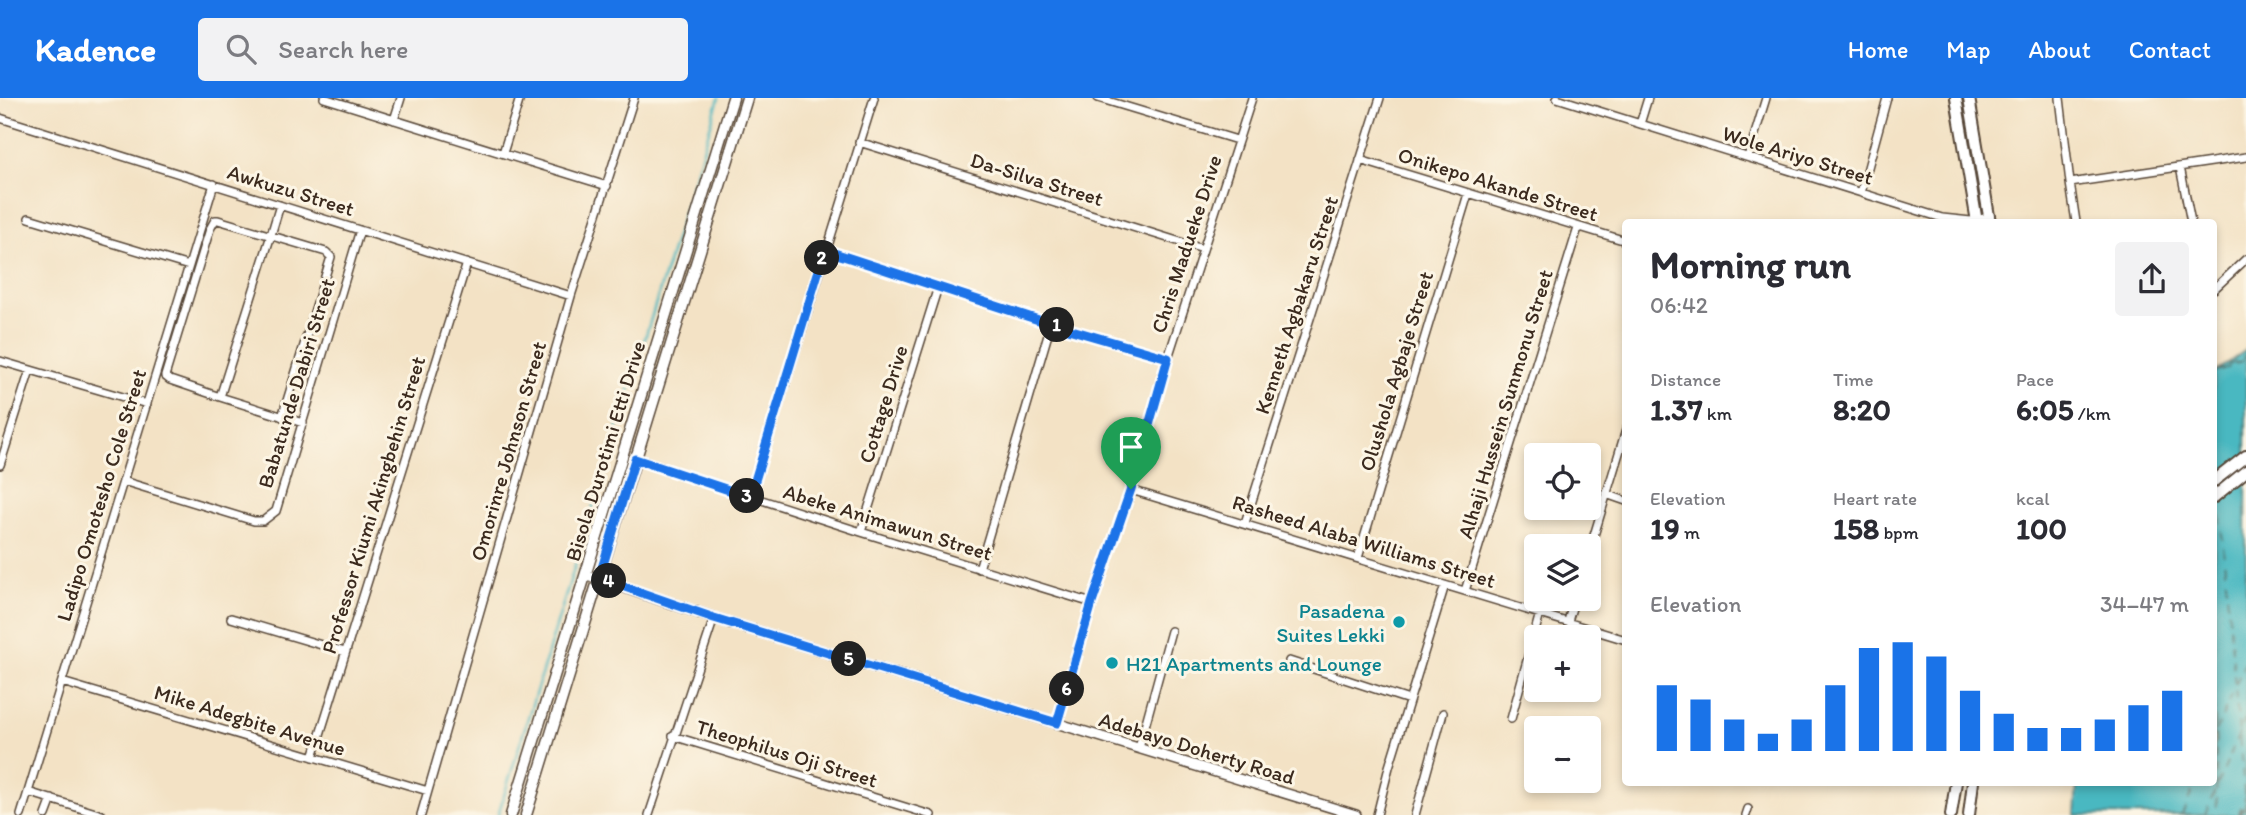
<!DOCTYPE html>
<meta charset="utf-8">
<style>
:root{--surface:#fff;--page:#f2f2f3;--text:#2b2b33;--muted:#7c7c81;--accent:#1a73e8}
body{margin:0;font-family:Itim,sans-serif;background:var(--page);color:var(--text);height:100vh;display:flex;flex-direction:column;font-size:26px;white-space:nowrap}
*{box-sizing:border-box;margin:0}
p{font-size:23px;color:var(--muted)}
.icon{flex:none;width:38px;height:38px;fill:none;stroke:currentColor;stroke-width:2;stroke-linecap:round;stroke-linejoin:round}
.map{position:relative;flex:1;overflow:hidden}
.panel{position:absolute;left:1622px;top:121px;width:595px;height:567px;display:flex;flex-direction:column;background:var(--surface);border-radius:7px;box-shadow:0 4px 10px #0003}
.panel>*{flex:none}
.tools{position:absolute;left:1524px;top:345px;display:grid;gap:14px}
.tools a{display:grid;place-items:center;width:77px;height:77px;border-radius:7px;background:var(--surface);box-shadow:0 4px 10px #0003;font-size:35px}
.pin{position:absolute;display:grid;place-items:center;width:60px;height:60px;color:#fff;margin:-72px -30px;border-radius:50% 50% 50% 0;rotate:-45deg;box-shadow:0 0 7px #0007}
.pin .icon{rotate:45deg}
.km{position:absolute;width:35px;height:35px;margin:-18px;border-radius:50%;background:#222;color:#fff;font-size:19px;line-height:35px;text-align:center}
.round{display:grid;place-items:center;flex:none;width:74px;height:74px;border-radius:7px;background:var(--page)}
.summary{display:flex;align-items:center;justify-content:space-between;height:119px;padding:0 28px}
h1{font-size:38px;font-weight:800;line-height:52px}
.metrics{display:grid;grid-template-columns:repeat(3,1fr);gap:10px;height:119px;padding:7px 28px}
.metrics div{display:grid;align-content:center}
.metrics b{font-size:30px;font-weight:800}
.metrics small{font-size:19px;font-weight:400}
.metrics p{font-size:19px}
.chart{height:196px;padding:14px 28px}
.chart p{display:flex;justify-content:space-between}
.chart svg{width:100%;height:126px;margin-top:7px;stroke:var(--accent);stroke-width:6}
header{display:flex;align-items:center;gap:42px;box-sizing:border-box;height:98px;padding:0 35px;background:var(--accent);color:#fff}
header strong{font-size:33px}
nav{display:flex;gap:38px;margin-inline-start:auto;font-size:24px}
.search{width:490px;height:63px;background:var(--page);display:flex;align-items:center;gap:18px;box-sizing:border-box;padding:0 24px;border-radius:7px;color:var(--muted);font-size:26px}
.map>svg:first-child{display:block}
.water{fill:#49b8c1;stroke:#427170;stroke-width:2}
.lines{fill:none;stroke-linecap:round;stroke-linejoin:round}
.stream{stroke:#49b8c1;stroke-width:2.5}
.ferry{stroke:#405c57;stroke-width:2;stroke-dasharray:9 7;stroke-linecap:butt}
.minor-casing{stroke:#574637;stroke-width:10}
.tertiary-casing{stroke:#574637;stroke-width:12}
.secondary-casing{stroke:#574637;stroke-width:13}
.primary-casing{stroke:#574637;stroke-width:14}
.minor{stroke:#fff;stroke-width:7}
.tertiary{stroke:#fff;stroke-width:9}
.secondary{stroke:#fff;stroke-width:10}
.primary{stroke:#fff;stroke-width:10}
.route-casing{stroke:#fff;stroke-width:14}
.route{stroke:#1a73e8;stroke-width:9}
.culture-dot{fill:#0f9aa8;stroke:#fcf5e5;stroke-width:2.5}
.labels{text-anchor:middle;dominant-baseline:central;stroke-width:6;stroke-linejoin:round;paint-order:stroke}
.street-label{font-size:21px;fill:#3b2a1e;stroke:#fcf5e5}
.culture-label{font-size:21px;fill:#0d838f;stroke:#fcf5e5;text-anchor:end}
</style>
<header>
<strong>Kadence</strong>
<div class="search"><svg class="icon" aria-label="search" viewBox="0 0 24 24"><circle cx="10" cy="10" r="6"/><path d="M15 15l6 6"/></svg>Search here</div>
<nav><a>Home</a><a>Map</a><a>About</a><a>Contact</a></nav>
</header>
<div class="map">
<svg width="2246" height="717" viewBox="0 0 2246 717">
<rect width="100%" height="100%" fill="#fcf5e5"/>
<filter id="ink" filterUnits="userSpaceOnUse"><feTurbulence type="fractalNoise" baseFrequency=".0143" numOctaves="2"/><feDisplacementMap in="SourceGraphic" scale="14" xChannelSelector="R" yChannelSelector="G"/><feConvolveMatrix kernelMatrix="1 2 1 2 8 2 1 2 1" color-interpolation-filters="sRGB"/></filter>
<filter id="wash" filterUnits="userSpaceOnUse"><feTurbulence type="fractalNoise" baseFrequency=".00686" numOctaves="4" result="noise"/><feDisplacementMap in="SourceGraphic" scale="28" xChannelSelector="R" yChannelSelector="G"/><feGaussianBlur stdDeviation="1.57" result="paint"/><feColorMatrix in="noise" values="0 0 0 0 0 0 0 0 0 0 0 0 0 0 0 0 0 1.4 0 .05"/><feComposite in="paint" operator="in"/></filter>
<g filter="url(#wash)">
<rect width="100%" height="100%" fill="#f3e2c5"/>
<path class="water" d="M2246,252V717H2075L2077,684H2214V275Z"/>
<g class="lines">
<path class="stream" d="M498,717L719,0"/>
<path class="ferry" d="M2221,273L2246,261
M2214,275L2246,258
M2214,343L2216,374
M2219,401L2246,717
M2214,572L2217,717
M2236,586L2246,561
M2216,634L2234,591
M2182,717L2196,684
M2205,717L2246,619
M2238,717L2246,697
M2240,717L2246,703"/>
</g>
</g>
<g filter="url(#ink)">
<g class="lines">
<g class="minor-casing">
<path id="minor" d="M324,0L607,88
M1098,0L1237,42
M1557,0L1942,120L1971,123L1989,119
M2060,0L2070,85L2246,59
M0,20L571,198
M394,22L401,0
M1640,26L1648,0
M859,44L1203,151
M503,55L520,0
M1748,59L1766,0
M1360,62L1626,143
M2180,69L2191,124
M2070,85L2076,124
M1861,95L1887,0
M280,107L271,137L220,299L170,282L165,278L210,131L215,122H218L326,154L331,159L282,319
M29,120L189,168
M825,152L1051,226L1168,260
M2214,191L2246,161
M0,263L147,306
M220,299L303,325
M635,361L861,434L1092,505
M0,367L30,272
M123,383L254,423H263L276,413L360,132
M1131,392L1626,542
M1606,396L1626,403
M750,399L874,0
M1245,425L1380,0
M861,434L938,189
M1589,454L1626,332
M1358,460L1468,96
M979,471L1051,226
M1465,493L1578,130
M231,520L345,554
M1568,523L1575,500
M1289,563L1409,602
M62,584L428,693
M1511,621L1540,515
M1057,625L1092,505L1131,392L1168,260L1252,0
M673,638L931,717
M1139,650L1171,533
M313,659L467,165
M28,694L102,717
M21,717L214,86
M46,717L52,701
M421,717L571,198L634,0
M649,717L714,520
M1377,717L1389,669L1445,487
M1415,717L1443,615
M1746,717L1748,711"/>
</g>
<g class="tertiary-casing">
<path id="tertiary" d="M587,477L714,520L1356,717"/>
</g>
<g class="secondary-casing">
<path id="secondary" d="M511,717L733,0
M526,717L747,0"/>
</g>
<g class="primary-casing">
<path id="primary" d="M1956,0L1977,124
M1969,0L1990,124
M2214,383L2246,358
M2214,399L2246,373
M1951,717L1956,684
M1969,717L1973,684"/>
</g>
<use href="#minor" class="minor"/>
<use href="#tertiary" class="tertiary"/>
<use href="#secondary" class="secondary"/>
<use href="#primary" class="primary"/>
</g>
</g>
<g class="lines" filter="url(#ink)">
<g class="route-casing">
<path id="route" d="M825,152L1051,226L1168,260L1131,391L1092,505L1057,625L714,520L599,480L635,361L750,399Z"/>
</g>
<use href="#route" class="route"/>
</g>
<g class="culture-dot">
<circle cx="1399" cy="524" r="7"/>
<circle cx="1112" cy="565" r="7"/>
</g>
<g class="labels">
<g class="street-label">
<text transform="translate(1798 57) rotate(17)">Wole Ariyo Street</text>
<text transform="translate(1037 81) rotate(17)">Da-Silva Street</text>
<text transform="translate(1498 86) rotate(17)">Onikepo Akande Street</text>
<text transform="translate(291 92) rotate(17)">Awkuzu Street</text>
<text transform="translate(1186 146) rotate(-72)">Chris Madueke Drive</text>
<text transform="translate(1296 207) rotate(-72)">Kenneth Agbakaru Street</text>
<text transform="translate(1396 273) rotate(-73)">Olushola Agbaje Street</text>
<text transform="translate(296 285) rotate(-73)">Babatunde Dabiri Street</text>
<text transform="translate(883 306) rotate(-73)">Cottage Drive</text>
<text transform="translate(1505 306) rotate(-73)">Alhaji Hussein Sunmonu Street</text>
<text transform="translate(508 353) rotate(-74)">Omorinre Johnson Street</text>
<text transform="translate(605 353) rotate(-73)">Bisola Durotimi Etti Drive</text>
<text transform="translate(101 397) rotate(-73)">Ladipo Omotesho Cole Street</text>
<text transform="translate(373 407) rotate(-73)">Professor Kiumi Akingbehin Street</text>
<text transform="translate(888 424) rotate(17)">Abeke Animawun Street</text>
<text transform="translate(1364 443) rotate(17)">Rasheed Alaba Williams Street</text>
<text transform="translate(250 622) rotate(17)">Mike Adegbite Avenue</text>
<text transform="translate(1197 650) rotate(17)">Adebayo Doherty Road</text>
<text transform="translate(787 655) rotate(17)">Theophilus Oji Street</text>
</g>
<g class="culture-label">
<text x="1385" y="512">Pasadena<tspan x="1385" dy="24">Suites Lekki</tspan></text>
<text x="1126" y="565" text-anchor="start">H21 Apartments and Lounge</text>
</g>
</g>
</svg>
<div class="tools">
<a><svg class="icon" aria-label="locate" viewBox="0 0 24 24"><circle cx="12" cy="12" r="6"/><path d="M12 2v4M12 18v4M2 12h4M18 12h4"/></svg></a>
<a><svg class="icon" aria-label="layers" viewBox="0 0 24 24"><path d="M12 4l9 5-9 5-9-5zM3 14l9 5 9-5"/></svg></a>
<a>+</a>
<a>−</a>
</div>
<div class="pin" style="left:1131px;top:391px;background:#1e9e55"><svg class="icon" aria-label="arrive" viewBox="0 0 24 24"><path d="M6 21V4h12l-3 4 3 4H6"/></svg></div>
<b class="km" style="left:1057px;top:227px">1</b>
<b class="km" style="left:822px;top:160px">2</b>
<b class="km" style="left:747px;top:398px">3</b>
<b class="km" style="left:609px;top:483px">4</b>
<b class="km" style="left:849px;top:561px">5</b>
<b class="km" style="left:1067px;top:591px">6</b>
<section class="panel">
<div class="summary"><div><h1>Morning run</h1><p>06:42</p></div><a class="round"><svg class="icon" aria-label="share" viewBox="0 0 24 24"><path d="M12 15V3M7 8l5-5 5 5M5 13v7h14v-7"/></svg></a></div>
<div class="metrics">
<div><p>Distance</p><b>1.37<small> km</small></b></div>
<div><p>Time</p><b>8:20</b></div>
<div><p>Pace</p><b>6:05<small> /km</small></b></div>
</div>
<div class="metrics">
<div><p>Elevation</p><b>19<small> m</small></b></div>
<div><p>Heart rate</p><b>158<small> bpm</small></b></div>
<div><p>kcal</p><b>100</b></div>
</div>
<div class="chart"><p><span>Elevation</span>34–47 m</p>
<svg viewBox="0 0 160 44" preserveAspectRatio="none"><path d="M5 44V21M15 44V26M25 44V33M35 44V38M45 44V33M55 44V21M65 44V8M75 44V6M85 44V11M95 44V23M105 44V31M115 44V36M125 44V36M135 44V33M145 44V28M155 44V23"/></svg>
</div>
</section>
</div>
